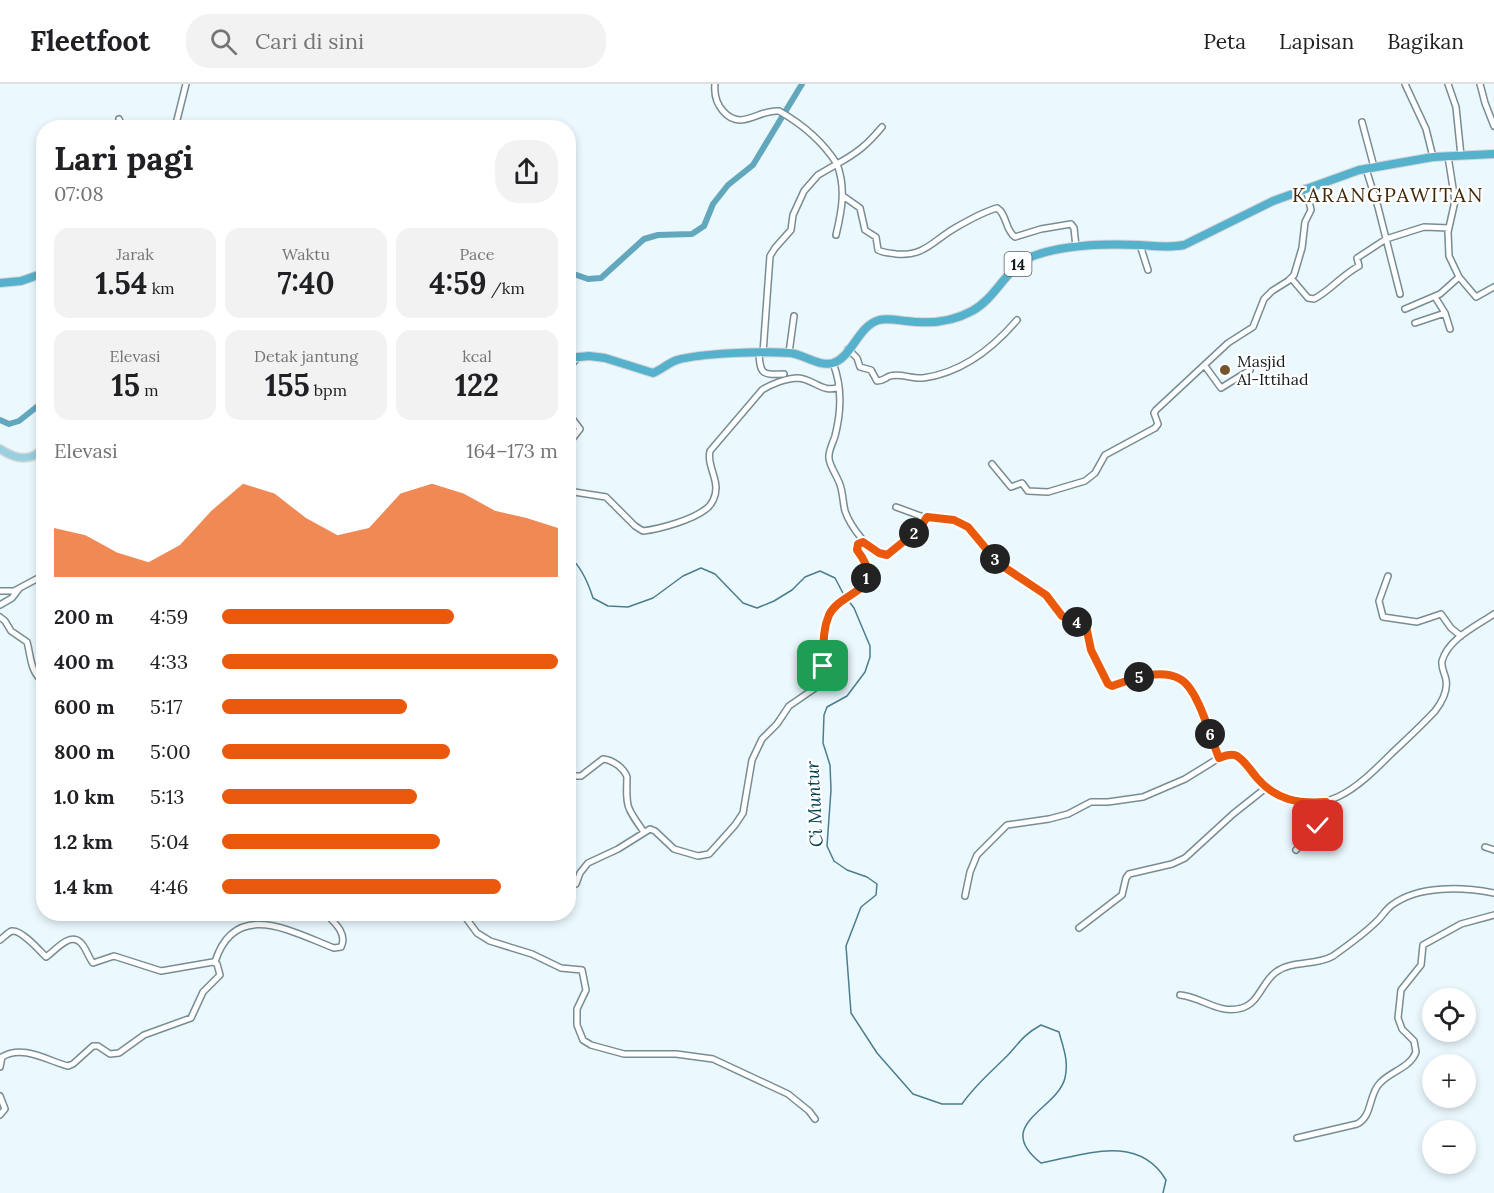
<!DOCTYPE html>
<html lang="id">
<meta charset="utf-8">
<style>
:root{--surface:#fff;--page:#f2f2f2;--text:#202124;--muted:#757577;--line:#e0e0e0;--accent:#ea580c}
body{margin:0;font-family:Lora,serif;background:var(--page);color:var(--text);height:100vh;display:flex;flex-direction:column;font-size:22px;white-space:nowrap}
*{box-sizing:border-box;margin:0}
p{font-size:20px;color:var(--muted)}
.icon{flex:none;width:33px;height:33px;fill:none;stroke:currentColor;stroke-width:2;stroke-linecap:round;stroke-linejoin:round}
.map{position:relative;flex:1;overflow:hidden}
.details{position:absolute;left:36px;top:36px;width:540px;height:801px;display:flex;flex-direction:column;background:var(--surface);border-radius:24px;box-shadow:0 3px 9px #0003}
.details>*{flex:none}
.tools{position:absolute;left:1422px;top:904px;display:grid;gap:12px}
.tools a{display:grid;place-items:center;width:54px;height:54px;border-radius:50%;background:var(--surface);box-shadow:0 3px 9px #0003;font-size:30px}
.pin{position:absolute;display:grid;place-items:center;width:51px;height:51px;color:#fff;margin:-26px;border-radius:12px;box-shadow:0 3px 9px #0006}
.km{position:absolute;width:30px;height:30px;margin:-15px;border-radius:50%;background:#222;color:#fff;font-size:16px;line-height:30px;text-align:center}
.round{display:grid;place-items:center;flex:none;width:63px;height:63px;border-radius:24px;background:var(--page)}
.summary{display:flex;align-items:center;justify-content:space-between;height:102px;padding:0 18px}
h1{font-size:33px;font-weight:700;line-height:45px}
.figures{display:grid;grid-template-columns:repeat(3,1fr);gap:9px;height:102px;padding:6px 18px}
.figures div{display:grid;align-content:center;border-radius:15px;background:var(--page);text-align:center}
.figures b{font-size:30px;font-weight:700}
.figures small{font-size:16px;font-weight:400}
.figures p{font-size:16px}
.chart{height:168px;padding:12px 18px}
.chart p{display:flex;justify-content:space-between}
.chart svg{width:100%;height:108px;margin-top:6px;fill:var(--accent);opacity:.7}
ul{padding:0 18px;list-style:none;font-size:20px}
li{display:grid;grid-template-columns:96px 72px 1fr;align-items:center;height:45px}
li i{height:15px;border-radius:8px;background:var(--accent)}
header{display:flex;align-items:center;gap:36px;box-sizing:border-box;height:84px;padding:0 30px;background:var(--surface);border-bottom:2px solid var(--line)}
header strong{font-size:28px}
nav{display:flex;gap:33px;margin-inline-start:auto;font-size:21px}
.search{width:420px;height:54px;background:var(--page);display:flex;align-items:center;gap:15px;box-sizing:border-box;padding:0 21px;border-radius:24px;color:var(--muted);font-size:22px}
.map>svg:first-child{display:block}
.lines{fill:none;stroke-linecap:round;stroke-linejoin:round}
.stream{stroke:#4b7d8d;stroke-width:1.5}
.river{stroke:#63a7bd;stroke-width:6}
.minor-casing{stroke:#778d94;stroke-width:8}
.major-casing{stroke:#d5d6d6;stroke-width:10}
.highway-casing{stroke:#d5d6d6;stroke-width:10}
.minor{stroke:#fff;stroke-width:5}
.major{stroke:#99d0e0;stroke-width:7}
.highway{stroke:#55b1cc;stroke-width:8}
.route-casing{stroke:#fff;stroke-width:12}
.route{stroke:#ea580c;stroke-width:8}
.poi-dot{fill:#76542c;stroke:#fff;stroke-width:2}
.labels{text-anchor:middle;dominant-baseline:central;stroke-width:4.5;stroke-linejoin:round;paint-order:stroke}
.shield{fill:#fff;stroke:#5a5f62;stroke-width:1.5}
.shield-label{font-size:15px;font-weight:bold;fill:#131b1e}
.poi-label{font-size:16px;fill:#131b1e;stroke:#fff;text-anchor:start}
.water-label{font-size:18px;font-style:italic;fill:#00404f;stroke:#fff}
.quarter-label{font-size:20px;letter-spacing:1.5px;fill:#402705;stroke:#fff}
</style>
<header>
<strong>Fleetfoot</strong>
<div class="search"><svg class="icon" aria-label="search" viewBox="0 0 24 24"><circle cx="10" cy="10" r="6"/><path d="M15 15l6 6"/></svg>Cari di sini</div>
<nav><a>Peta</a><a>Lapisan</a><a>Bagikan</a></nav>
</header>
<div class="map">
<svg width="1494" height="1109" viewBox="0 0 1494 1109">
<rect width="100%" height="100%" fill="#ebf9fe"/>
<g class="lines">
<path class="stream" d="M568,471C581,482 588,498 593,514L608,522L628,523L653,514L683,492L701,484L715,490L743,519L757,524L774,517L792,506L805,493L820,487L835,494L845,513
M848,516L854,524L870,562V573L865,588L847,612L827,623L824,631L823,659L830,681L831,706L827,762L834,777L847,786L867,793L877,800L876,811L861,823L846,862L851,929L877,969L913,1010L942,1020H962C975,1001 991,988 1007,972C1020,958 1023,951 1041,941L1059,948C1063,963 1069,977 1065,994C1057,1026 992,1040 1041,1079C1084,1071 1138,1049 1166,1096L1163,1109"/>
<path class="river" d="M568,188L588,195L601,194L644,155L658,151L692,150L704,142L713,120L728,101L753,81L802,0
M0,336L9,340L19,337L44,317"/>
<g class="minor-casing">
<path id="minor" d="M715,0C714,10 716,19 723,27C741,48 758,25 779,27C802,40 823,58 837,80L818,91L804,107L793,131L791,146L775,164L770,172L763,269
M1405,0L1426,45L1433,73
M1448,0L1456,23L1461,72
M1480,0L1485,19L1494,42
M119,35L123,44
M1362,38L1374,83
M175,44L186,0
M1366,85L1378,123L1400,210
M843,112L860,124L865,146L876,153L878,166C884,169 890,169 896,170C924,173 934,156 955,144C967,137 983,128 997,124C1007,130 1005,146 1015,153L1041,145L1071,140L1074,144L1076,163
M43,138H44
M836,151C842,126 846,104 837,80C857,69 867,61 882,43
M1140,161L1148,186
M1459,193L1476,213L1494,203
M1291,194L1308,214L1314,215C1331,206 1342,191 1359,182L1357,174L1386,155L1424,143L1449,144
M1405,225L1440,210L1459,193L1449,172L1448,148L1455,117L1448,72
M1445,229L1450,245
M1415,239L1445,229L1435,213
M848,265L857,274L860,283L871,286L877,297C883,297 885,294 890,292C900,289 912,295 923,294C961,289 993,264 1017,236
M759,269C760,291 763,291 784,290
M789,269L794,232
M833,279C842,302 841,329 835,352C833,359 828,367 829,374C829,382 839,394 841,404C843,411 843,419 845,427C849,439 872,475 887,470C901,466 919,443 927,433L954,436L967,443L998,479L1046,511L1062,532L1086,541L1091,565L1108,600C1118,603 1133,594 1144,592C1155,591 1170,589 1181,595C1198,605 1211,655 1219,674
M1205,282L1221,304L1250,286
M568,285L578,273
M568,329L580,345L573,354L568,353
M992,380L1011,403L1022,399L1028,407L1048,408L1085,397L1095,389L1105,371L1155,344L1158,340L1154,329L1156,326L1228,259L1253,243L1264,215L1272,207L1288,197L1294,191L1302,164L1305,138L1311,126L1306,104
M568,407L606,413L635,442L643,447C660,445 692,436 706,425C712,421 716,412 716,404C716,391 707,380 710,367L762,306C771,300 787,294 798,294C814,295 823,310 839,303
M896,423L926,434
M1388,492L1379,517L1383,533L1417,538L1441,530L1451,544L1461,552
M0,507H14L44,491
M0,521L12,514L19,505
M0,533L5,537L11,547L27,558C31,572 30,589 44,598
M568,692H581L603,675C613,676 624,684 627,693C626,723 626,723 644,748
M1485,763L1494,766
M1296,766C1307,754 1331,736 1326,718
M576,800L580,789L588,779L618,765L650,745L655,747L674,765L698,772L709,770L735,741L743,729L752,676L762,655L777,640L789,622L821,600C827,581 821,558 828,536C835,513 872,512 866,483C865,475 858,470 856,463L863,458
M965,812L970,788L977,771L1007,741L1049,735L1068,730L1091,718H1108L1143,713L1185,695L1219,674L1230,671L1237,672C1249,684 1258,699 1273,708C1324,737 1357,704 1392,669C1407,655 1422,641 1435,627C1442,618 1448,607 1446,596C1445,589 1441,585 1442,577C1448,555 1476,542 1494,530
M463,830L477,849L490,857L532,870L561,884L582,886L586,906L577,925V941L583,956L591,961L624,970H676L713,975L788,1010L809,1027L815,1035
M1079,844L1122,811L1126,794L1129,790L1172,780L1185,774L1233,730L1267,703
M0,856C3,854 8,848 12,847C22,846 40,867 46,873C54,868 69,848 80,858C86,863 88,873 93,879L114,872L161,887L213,878L217,880L220,891L203,908L191,934L144,951L119,969L110,970L98,962H93L73,980L68,982C48,977 23,960 2,973L0,983
M215,878C235,814 292,848 334,864L341,863C348,850 334,838 326,830
M1180,911C1202,913 1219,931 1242,924C1259,919 1262,898 1276,888C1292,876 1316,882 1333,872C1347,862 1364,850 1376,838C1382,833 1385,826 1392,821C1419,801 1462,803 1494,809
M0,1012L5,1025L0,1031
M1297,1054L1357,1040C1373,1032 1368,1011 1380,999C1391,987 1410,984 1416,968L1414,957L1402,945L1398,934L1401,906L1421,881L1423,861L1461,840L1494,831"/>
</g>
<g class="major-casing">
<path id="major" d="M0,365C15,375 32,379 44,363"/>
</g>
<g class="highway-casing">
<path id="highway" d="M0,199L21,197L44,189
M568,274L589,272L605,274L653,289C661,286 668,279 677,276C702,269 762,267 790,269C803,270 819,283 833,279C852,273 858,242 879,236C887,234 897,236 906,237C928,240 952,238 972,227C998,213 1007,180 1036,171C1068,160 1106,160 1139,161C1154,162 1169,164 1184,161L1273,117L1359,86L1433,73L1494,70"/>
</g>
<use href="#minor" class="minor"/>
<use href="#major" class="major"/>
<use href="#highway" class="highway"/>
</g>
<g class="lines">
<g class="route-casing">
<path id="route" d="M823,582C824,564 822,547 829,531C841,506 889,508 857,466L858,460L863,458L879,469L887,471L919,445L927,433L954,436L968,443L998,479L1046,511L1062,532L1086,542L1091,566L1108,600L1112,602C1132,595 1160,584 1180,595C1198,604 1211,655 1219,674C1224,672 1232,669 1237,672C1245,677 1251,687 1257,694C1276,716 1298,720 1326,718L1327,727L1318,742"/>
</g>
<use href="#route" class="route"/>
</g>
<circle class="poi-dot" cx="1225" cy="286" r="6"/>
<g class="labels">
<rect class="shield" x="1004.5" y="168" width="27" height="24" rx="4.5"/>
<g class="shield-label">
<text x="1018" y="180">14</text>
</g>
<g class="poi-label">
<text x="1237" y="277">Masjid<tspan x="1237" dy="18">Al-Ittihad</tspan></text>
</g>
<g class="water-label">
<text transform="translate(814 720) rotate(-93)">Ci Muntur</text>
</g>
<g class="quarter-label">
<text x="1388" y="110">KARANGPAWITAN</text>
</g>
</g>
</svg>
<div class="tools">
<a><svg class="icon" aria-label="locate" viewBox="0 0 24 24"><circle cx="12" cy="12" r="6"/><path d="M12 2v4M12 18v4M2 12h4M18 12h4"/></svg></a>
<a>+</a>
<a>−</a>
</div>
<div class="pin" style="left:823px;top:582px;background:#1e9e55"><svg class="icon" aria-label="arrive" viewBox="0 0 24 24"><path d="M6 21V4h12l-3 4 3 4H6"/></svg></div>
<div class="pin" style="left:1318px;top:742px;background:#d93025"><svg class="icon" aria-label="check" viewBox="0 0 24 24"><path d="M5 12l5 5 9-10"/></svg></div>
<b class="km" style="left:866px;top:494px">1</b>
<b class="km" style="left:914px;top:449px">2</b>
<b class="km" style="left:995px;top:475px">3</b>
<b class="km" style="left:1077px;top:538px">4</b>
<b class="km" style="left:1139px;top:593px">5</b>
<b class="km" style="left:1210px;top:650px">6</b>
<section class="details">
<div class="summary"><div><h1>Lari pagi</h1><p>07:08</p></div><a class="round"><svg class="icon" aria-label="share" viewBox="0 0 24 24"><path d="M12 15V3M7 8l5-5 5 5M5 13v7h14v-7"/></svg></a></div>
<div class="figures">
<div><p>Jarak</p><b>1.54<small> km</small></b></div>
<div><p>Waktu</p><b>7:40</b></div>
<div><p>Pace</p><b>4:59<small> /km</small></b></div>
</div>
<div class="figures">
<div><p>Elevasi</p><b>15<small> m</small></b></div>
<div><p>Detak jantung</p><b>155<small> bpm</small></b></div>
<div><p>kcal</p><b>122</b></div>
</div>
<div class="chart"><p><span>Elevasi</span>164–173 m</p>
<svg viewBox="0 0 160 44" preserveAspectRatio="none"><path d="M0 44V24L10 27L20 34L30 38L40 31L50 17L60 6L70 10L80 20L90 27L100 24L110 10L120 6L130 10L140 17L150 20L160 24V44z"/></svg>
</div>
<ul>
<li><b>200 m</b>4:59<i style="width:69%"></i></li>
<li><b>400 m</b>4:33<i style="width:100%"></i></li>
<li><b>600 m</b>5:17<i style="width:55%"></i></li>
<li><b>800 m</b>5:00<i style="width:68%"></i></li>
<li><b>1.0 km</b>5:13<i style="width:58%"></i></li>
<li><b>1.2 km</b>5:04<i style="width:65%"></i></li>
<li><b>1.4 km</b>4:46<i style="width:83%"></i></li>
</ul>
</section>
</div>
